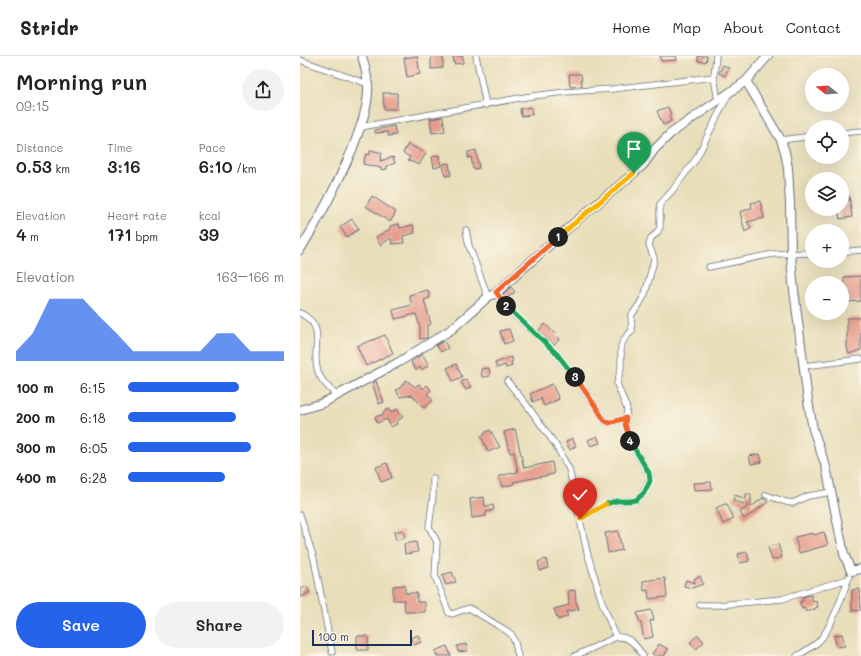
<!DOCTYPE html>
<meta charset="utf-8">
<style>
:root{--surface:#fff;--page:#f2f2f2;--text:#222;--muted:#767676;--line:#e0e0e0;--accent:#2563eb}
body{margin:0;font-family:Mali,sans-serif;background:var(--page);color:var(--text);height:100vh;display:flex;flex-direction:column;font-size:15px;white-space:nowrap}
*{box-sizing:border-box;margin:0}
p{font-size:13px;color:var(--muted)}
.icon{flex:none;width:22px;height:22px;fill:none;stroke:currentColor;stroke-width:2;stroke-linecap:round;stroke-linejoin:round}
.map{position:relative;flex:1;overflow:hidden}
.side{display:flex;flex-direction:column;background:var(--surface);width:300px}
.side>*{flex:none}
.needle{width:26px;rotate:287deg}
.buttons{position:absolute;left:505px;top:12px;display:grid;gap:8px}
.buttons a{display:grid;place-items:center;width:44px;height:44px;border-radius:50%;background:var(--surface);box-shadow:0 4px 16px #0002;font-size:20px}
.scale{position:absolute;left:12px;bottom:10px;width:100px;box-sizing:border-box;padding-left:4px;border:2px solid #1b2f5e;border-top:0;font-size:11px;line-height:14px;white-space:nowrap;color:#1b2f5e;-webkit-text-stroke:3px #fcf5e5;paint-order:stroke}
.pin{position:absolute;display:grid;place-items:center;width:34px;height:34px;color:#fff;margin:-41px -17px;border-radius:50% 50% 50% 0;rotate:-45deg;box-shadow:0 0 4px #0007}
.pin .icon{rotate:45deg}
.km{position:absolute;width:20px;height:20px;margin:-10px;border-radius:50%;background:#222;color:#fff;font-size:11px;line-height:20px;text-align:center}
.round{display:grid;place-items:center;flex:none;width:42px;height:42px;border-radius:21px;background:var(--page)}
.head{display:flex;align-items:center;justify-content:space-between;height:68px;padding:0 16px}
h1{font-size:22px;font-weight:600;line-height:30px}
.figures{display:grid;grid-template-columns:repeat(3,1fr);gap:6px;height:68px;padding:4px 16px}
.figures div{display:grid;align-content:center}
.figures b{font-size:17px;font-weight:600}
.figures small{font-size:11px;font-weight:400}
.figures p{font-size:11px}
.chart{height:112px;padding:8px 16px}
.chart p{display:flex;justify-content:space-between}
.chart svg{width:100%;height:72px;margin-top:4px;fill:var(--accent);opacity:.7}
.primary-button{display:flex;gap:8px;margin-top:auto;padding:8px 16px}
.primary-button a{flex:1;height:46px;border-radius:24px;background:var(--accent);color:#fff;font-size:16px;font-weight:600;line-height:46px;text-align:center}
.primary-button a+a{background:var(--page);color:var(--text)}
ul{padding:0 16px;list-style:none;font-size:13px}
li{display:grid;grid-template-columns:64px 48px 1fr;align-items:center;height:30px}
li i{height:10px;border-radius:5px;background:var(--accent)}
header{display:flex;align-items:center;gap:24px;box-sizing:border-box;height:56px;padding:0 20px;background:var(--surface);border-bottom:1px solid var(--line)}
header strong{font-size:19px}
nav{display:flex;gap:22px;margin-inline-start:auto;font-size:14px}
main{display:flex;flex:1;min-height:0}
.map>svg:first-child{display:block}
.building{fill:#e69c8c}
.lines{fill:none;stroke-linecap:round;stroke-linejoin:round}
.street-casing{stroke:#636c7e;stroke-width:7}
.secondary-casing{stroke:#636c7e;stroke-width:10}
.street{stroke:#fff;stroke-width:5.5}
.secondary{stroke:#fff;stroke-width:8}
.split-1-casing{stroke:#fff;stroke-width:8}
.split-2-casing{stroke:#fff;stroke-width:8}
.split-3-casing{stroke:#fff;stroke-width:8}
.split-4-casing{stroke:#fff;stroke-width:8}
.split-5-casing{stroke:#fff;stroke-width:8}
.split-6-casing{stroke:#fff;stroke-width:8}
.split-1{stroke:#f5b400;stroke-width:5}
.split-2{stroke:#f0652b;stroke-width:5}
.split-3{stroke:#22a559;stroke-width:5}
.split-4{stroke:#f0652b;stroke-width:5}
.split-5{stroke:#22a559;stroke-width:5}
.split-6{stroke:#f5b400;stroke-width:5}
</style>
<header>
<strong>Stridr</strong>
<nav><a>Home</a><a>Map</a><a>About</a><a>Contact</a></nav>
</header>
<main>
<section class="side">
<div class="head"><div><h1>Morning run</h1><p>09:15</p></div><a class="round"><svg class="icon" aria-label="share" viewBox="0 0 24 24"><path d="M12 15V3M7 8l5-5 5 5M5 13v7h14v-7"/></svg></a></div>
<div class="figures">
<div><p>Distance</p><b>0.53<small> km</small></b></div>
<div><p>Time</p><b>3:16</b></div>
<div><p>Pace</p><b>6:10<small> /km</small></b></div>
</div>
<div class="figures">
<div><p>Elevation</p><b>4<small> m</small></b></div>
<div><p>Heart rate</p><b>171<small> bpm</small></b></div>
<div><p>kcal</p><b>39</b></div>
</div>
<div class="chart"><p><span>Elevation</span>163–166 m</p>
<svg viewBox="0 0 160 44" preserveAspectRatio="none"><path d="M0 44V38L10 27L20 6L30 6L40 6L50 17L60 27L70 38L80 38L90 38L100 38L110 38L120 27L130 27L140 38L150 38L160 38V44z"/></svg>
</div>
<ul>
<li><b>100 m</b>6:15<i style="width:71%"></i></li>
<li><b>200 m</b>6:18<i style="width:69%"></i></li>
<li><b>300 m</b>6:05<i style="width:79%"></i></li>
<li><b>400 m</b>6:28<i style="width:62%"></i></li>
</ul>
<div class="primary-button"><a>Save</a><a>Share</a></div>
</section>
<div class="map">
<svg width="561" height="600" viewBox="0 0 561 600">
<rect width="100%" height="100%" fill="#fcf5e5"/>
<filter id="ink" filterUnits="userSpaceOnUse"><feTurbulence type="fractalNoise" baseFrequency=".025" numOctaves="2"/><feDisplacementMap in="SourceGraphic" scale="8" xChannelSelector="R" yChannelSelector="G"/><feConvolveMatrix kernelMatrix="1 2 1 2 8 2 1 2 1" color-interpolation-filters="sRGB"/></filter>
<filter id="wash" filterUnits="userSpaceOnUse"><feTurbulence type="fractalNoise" baseFrequency=".012" numOctaves="4" result="noise"/><feDisplacementMap in="SourceGraphic" scale="16" xChannelSelector="R" yChannelSelector="G"/><feGaussianBlur stdDeviation="0.9" result="paint"/><feColorMatrix in="noise" values="0 0 0 0 0 0 0 0 0 0 0 0 0 0 0 0 0 1.4 0 .05"/><feComposite in="paint" operator="in"/></filter>
<g filter="url(#wash)">
<rect width="100%" height="100%" fill="#e8deba"/>
<g id="blocks">
<path class="building" d="M117,0L120,18L107,21L104,2Z
M131,0H143V12L131,13Z
M153,0H163V7L154,8Z
M360,0H376L377,4L361,5Z
M398,0H407L406,6L398,5Z
M423,9L429,12L425,20L419,17Z
M269,18H281L282,30L270,31Z
M83,37H97V53H84Z
M231,51L232,59L221,60L220,53Z
M368,51L371,59L369,60L371,65L363,69L357,55Z
M143,61L145,75L132,77L130,63Z
M94,70L96,79L88,80V76L75,77V74Z
M108,88L126,97L119,109L108,104L110,101L103,97Z
M71,94L82,97L80,105L93,101L95,107L87,110V113L81,114V112L63,108L66,98L69,99Z
M176,94L179,112L173,113L171,101L168,102V96Z
M139,99L141,110L134,112L132,101Z
M149,107L151,119L145,120L143,108Z
M72,140L96,156L90,166L66,150Z
M549,140L552,161L540,163L538,153H542V141Z
M460,145L464,162L447,166L451,172L445,176L440,156L452,152L451,147Z
M52,163L59,173L47,181L40,171Z
M99,168L100,172L113,169L115,177L103,180L104,187L92,188L91,182L80,189L76,181L90,173V170Z
M561,220V245L548,246L547,234H544V221Z
M211,231L215,236L206,243L202,239Z
M128,234L130,242L124,244L131,268L127,270V282L120,283V271L116,258L95,263L93,254L112,249L109,239Z
M547,262H561V294L549,298L547,292Z
M245,268L260,283L254,289L238,275Z
M209,273L213,285L204,288L200,275Z
M85,279L93,297L66,310L57,290Z
M144,285L148,292L141,296L136,289Z
M122,298L129,309L121,314L120,311L116,314L111,306Z
M211,301L213,305L211,306L212,310L206,312L205,309L197,312L195,307Z
M156,308L162,321L153,325L147,312Z
M189,312L190,320L182,321L181,313Z
M166,323L171,331L166,334L161,326Z
M106,324L115,331L119,328L123,333L127,329L131,334L127,338L133,344L124,352L112,339L100,341L96,334L100,332Z
M76,325L84,346L79,348L72,327Z
M252,328L259,343L244,350L241,342L233,346L230,338Z
M89,353L91,357L97,353L103,361L96,366L97,368L91,371L87,363L77,367L75,361L84,358L83,356Z
M215,373L224,412L252,406L254,418L213,426L214,428L202,431L199,420L218,416L214,396L210,397L204,376Z
M190,374L200,391L188,396L181,380L185,379L184,377Z
M297,380L300,387L291,390L288,384Z
M272,382L276,390L270,394L266,386Z
M460,398L462,406L451,408L449,400Z
M87,407L92,422L81,426L76,411Z
M411,426L412,433L394,434L393,427Z
M446,438H451V451L463,442L468,446L444,463L440,456L449,450L433,444L435,439L446,443Z
M184,441L185,450L193,449L194,454L186,456V460L172,462L170,443Z
M425,448H427L434,463L423,468L416,452Z
M103,474L105,482L96,484L94,476Z
M318,475L322,494L308,497L305,477Z
M524,476L528,489L499,497L495,481L513,477L514,479Z
M116,486L118,496L105,498L104,488Z
M478,488L482,501L472,504L468,491Z
M447,496L449,505L440,507L438,498Z
M246,503L248,512L240,515L238,506Z
M152,516L156,526L146,529L142,519Z
M400,520L403,528L392,532L384,530L386,524L395,527L394,523Z
M365,522L367,541L349,543L348,534L344,535L343,525Z
M105,529V537H117V546H125V556H105L104,544H93V530Z
M6,530L10,536L0,542V534Z
M560,533L561,554L552,555V534Z
M275,534L276,546L279,553L266,556L268,560L258,564L254,553L269,549L268,535Z
M511,539L513,546L516,545L518,551L515,552V553L506,556L505,552L502,553L500,546L503,545L502,541Z
M351,554L354,564L350,565L353,581L344,583L341,567H340L337,557Z
M542,578L545,590L537,591L534,580Z
M118,579L121,586L113,589L111,582Z
M398,579L404,586L396,593L390,586Z
M57,580H68V594H57Z
M166,588L167,595L158,596L157,590Z
M359,588L368,593L364,600H356L352,598Z
M147,590L151,600H137L135,595Z"/>
</g>
</g>
<g filter="url(#ink)">
<use href="#blocks" fill-opacity="0" stroke="#636c7e" stroke-width="1"/>
<g class="lines">
<g class="street-casing">
<path id="street" d="M176,0L186,49
M416,0L414,21L418,45
M0,4L68,28
M61,71L225,41L265,36L312,33L414,21
M542,77L561,75
M481,84L512,80
M166,174L169,190L188,241
M542,196L561,194
M409,211L473,198L512,197
M196,237L208,253L257,298L296,351L305,365L309,367L312,366L326,362
M0,257C27,270 12,290 17,312C19,323 29,332 37,340
M504,310L561,303
M207,325L226,348L255,388L269,413L287,496L303,549L316,581
M133,422V440L129,471L137,486L135,520L149,557L152,558L169,552L207,575L212,579L215,587L218,600
M466,439L486,446L493,447L508,440L532,436
M0,459L14,503L32,596
M280,463L311,446L336,444L341,440L347,430L350,420L330,385L325,368L327,353L317,328L321,312V290L325,282L332,275L331,260L339,249L345,238L353,208L354,202L349,189L351,182L357,177L360,171V148L372,135L396,103L428,39
M400,549H418L482,543L548,523
M275,600L316,581C330,580 336,589 343,600
M497,600C504,596 512,591 518,586C531,574 543,538 549,521"/>
</g>
<g class="secondary-casing">
<path id="secondary" d="M446,25L481,84L485,96L488,112L490,149L491,199L493,226L508,345L513,373L526,411L544,498L551,515L561,513
M0,194C20,162 37,129 52,94C59,75 67,56 68,36C69,24 65,11 62,0
M0,354L23,347L99,306L152,273L188,241L196,237L207,227L274,167L334,117L344,108L354,94L370,78L446,25L468,0"/>
</g>
<use href="#street" class="street"/>
<use href="#secondary" class="secondary"/>
</g>
</g>
<g class="lines" filter="url(#ink)">
<g class="split-1-casing">
<path id="split-1" d="M258,181L334,117"/>
</g>
<g class="split-2-casing">
<path id="split-2" d="M206,250L196,236L258,181"/>
</g>
<g class="split-3-casing">
<path id="split-3" d="M206,250L257,298L275,321"/>
</g>
<g class="split-4-casing">
<path id="split-4" d="M275,321L296,351L304,364L309,367L326,362L325,368L330,385"/>
</g>
<g class="split-5-casing">
<path id="split-5" d="M306,448L316,445H330L336,444L344,437L350,425L349,417L330,385"/>
</g>
<g class="split-6-casing">
<path id="split-6" d="M280,463L306,448"/>
</g>
<use href="#split-1" class="split-1"/>
<use href="#split-2" class="split-2"/>
<use href="#split-3" class="split-3"/>
<use href="#split-4" class="split-4"/>
<use href="#split-5" class="split-5"/>
<use href="#split-6" class="split-6"/>
</g>
</svg>
<div class="buttons">
<a><svg class="needle" viewBox="-14 -14 28 28"><path d="M0-13l5 13h-10z" fill="#e53935"/><path d="M0 13l5-13h-10z" fill="#767676"/></svg></a>
<a><svg class="icon" aria-label="locate" viewBox="0 0 24 24"><circle cx="12" cy="12" r="6"/><path d="M12 2v4M12 18v4M2 12h4M18 12h4"/></svg></a>
<a><svg class="icon" aria-label="layers" viewBox="0 0 24 24"><path d="M12 4l9 5-9 5-9-5zM3 14l9 5 9-5"/></svg></a>
<a>+</a>
<a>−</a>
</div>
<div class="scale">100 m</div>
<div class="pin" style="left:334px;top:117px;background:#1e9e55"><svg class="icon" aria-label="arrive" viewBox="0 0 24 24"><path d="M6 21V4h12l-3 4 3 4H6"/></svg></div>
<div class="pin" style="left:280px;top:463px;background:#d93025"><svg class="icon" aria-label="check" viewBox="0 0 24 24"><path d="M5 12l5 5 9-10"/></svg></div>
<b class="km" style="left:258px;top:181px">1</b>
<b class="km" style="left:206px;top:250px">2</b>
<b class="km" style="left:275px;top:321px">3</b>
<b class="km" style="left:330px;top:385px">4</b>
</div>
</main>
